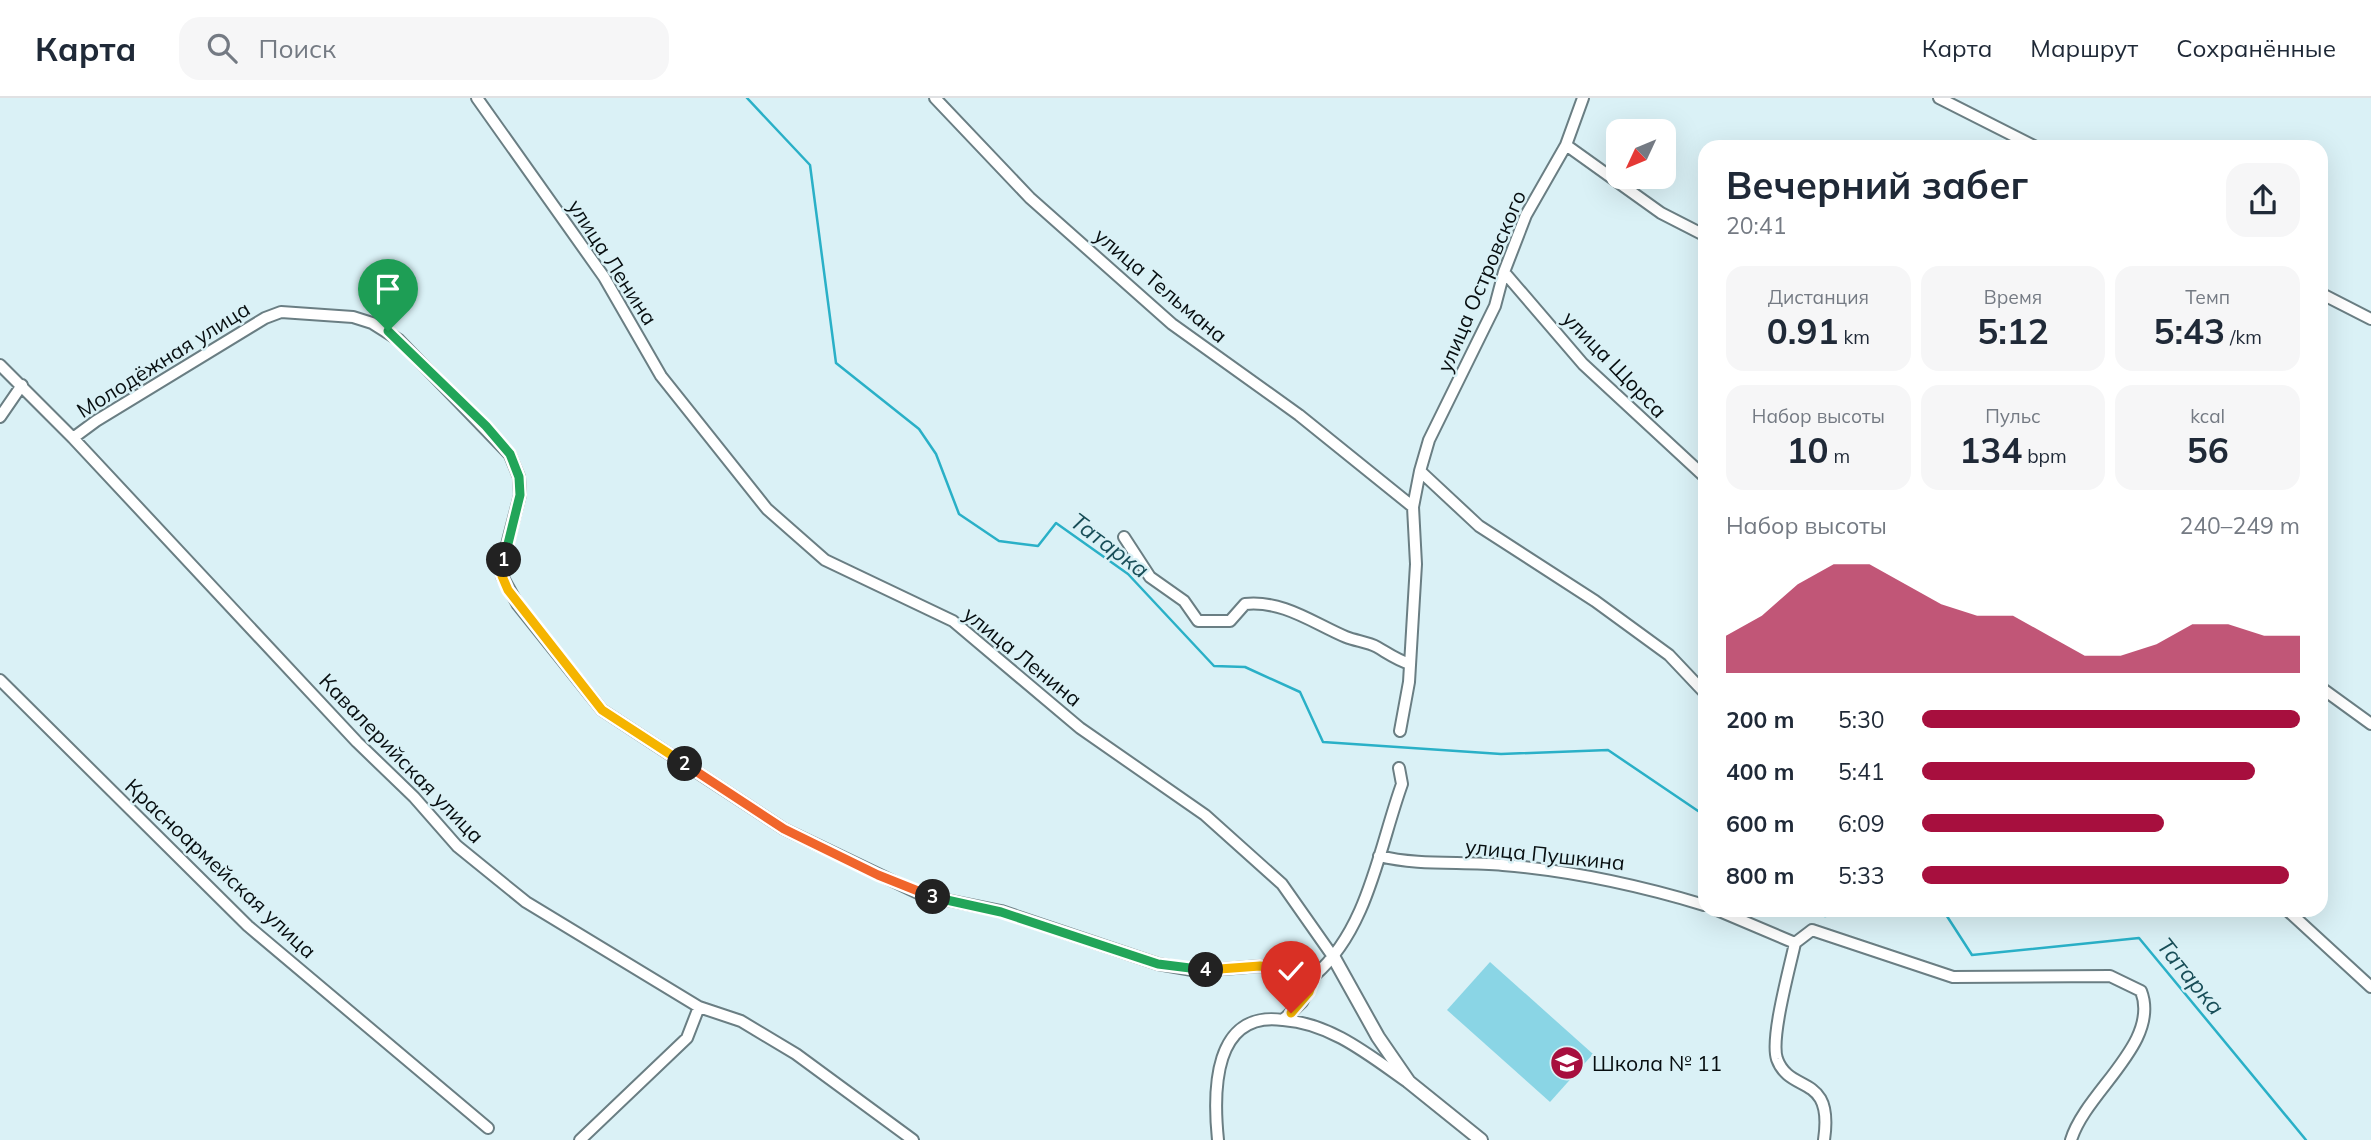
<!DOCTYPE html>
<html lang="ru">
<meta charset="utf-8">
<style>
:root{--surface:#fff;--page:#f6f6f7;--text:#1f2937;--muted:#747a83;--line:#e0e1e3;--accent:#a70f3e}
body{margin:0;font-family:Mulish,sans-serif;background:var(--page);color:var(--text);height:100vh;display:flex;flex-direction:column;font-size:26px;white-space:nowrap}
*{box-sizing:border-box;margin:0}
p{font-size:23px;color:var(--muted)}
.icon{flex:none;width:38px;height:38px;fill:none;stroke:currentColor;stroke-width:2;stroke-linecap:round;stroke-linejoin:round}
.map{position:relative;flex:1;overflow:hidden}
.details{position:absolute;left:1698px;top:42px;width:630px;height:777px;display:flex;flex-direction:column;background:var(--surface);border-radius:21px;box-shadow:0 7px 28px #0002}
.details>*{flex:none}
.needle{width:46px;rotate:226deg}
.buttons{position:absolute;left:1606px;top:21px;display:grid;gap:14px}
.buttons a{display:grid;place-items:center;width:70px;height:70px;border-radius:14px;background:var(--surface);box-shadow:0 7px 28px #0002;font-size:35px}
.pin{position:absolute;display:grid;place-items:center;width:60px;height:60px;color:#fff;margin:-72px -30px;border-radius:50% 50% 50% 0;rotate:-45deg;box-shadow:0 0 7px #0007}
.pin .icon{rotate:45deg}
.km{position:absolute;width:35px;height:35px;margin:-18px;border-radius:50%;background:#222;color:#fff;font-size:19px;line-height:35px;text-align:center}
.round{display:grid;place-items:center;flex:none;width:74px;height:74px;border-radius:21px;background:var(--page)}
.head{display:flex;align-items:center;justify-content:space-between;height:119px;padding:0 28px}
h1{font-size:38px;font-weight:700;line-height:52px}
.stats{display:grid;grid-template-columns:repeat(3,1fr);gap:10px;height:119px;padding:7px 28px}
.stats div{display:grid;align-content:center;border-radius:18px;background:var(--page);text-align:center}
.stats b{font-size:35px;font-weight:700}
.stats small{font-size:19px;font-weight:400}
.stats p{font-size:19px}
.chart{height:196px;padding:14px 28px}
.chart p{display:flex;justify-content:space-between}
.chart svg{width:100%;height:126px;margin-top:7px;fill:var(--accent);opacity:.7}
ul{padding:0 28px;list-style:none;font-size:23px}
li{display:grid;grid-template-columns:112px 84px 1fr;align-items:center;height:52px}
li i{height:18px;border-radius:9px;background:var(--accent)}
header{display:flex;align-items:center;gap:42px;box-sizing:border-box;height:98px;padding:0 35px;background:var(--surface);border-bottom:2px solid var(--line)}
header strong{font-size:33px}
nav{display:flex;gap:38px;margin-inline-start:auto;font-size:24px}
.search{width:490px;height:63px;background:var(--page);display:flex;align-items:center;gap:18px;box-sizing:border-box;padding:0 24px;border-radius:21px;color:var(--muted);font-size:26px}
.map>svg:first-child{display:block}
.green{fill:#8ad5e5}
.lines{fill:none;stroke-linecap:round;stroke-linejoin:round}
.stream{stroke:#2ab0c7;stroke-width:2.5}
.minor-casing{stroke:#6a7e83;stroke-width:14}
.tertiary-casing{stroke:#6a7e83;stroke-width:16}
.minor{stroke:#fff;stroke-width:10}
.tertiary{stroke:#fff;stroke-width:12}
.split-1-casing{stroke:#fff;stroke-width:14}
.split-2-casing{stroke:#fff;stroke-width:14}
.split-3-casing{stroke:#fff;stroke-width:14}
.split-4-casing{stroke:#fff;stroke-width:14}
.split-5-casing{stroke:#fff;stroke-width:14}
.split-1{stroke:#22a559;stroke-width:9}
.split-2{stroke:#f5b400;stroke-width:9}
.split-3{stroke:#f0652b;stroke-width:9}
.split-4{stroke:#22a559;stroke-width:9}
.split-5{stroke:#f5b400;stroke-width:9}
.labels{text-anchor:middle;dominant-baseline:central;stroke-width:5;stroke-linejoin:round;paint-order:stroke}
.street-label{font-size:21px;fill:#070e10;stroke:#daf1f6}
.poi-label{font-size:21px;fill:#070e10;stroke:#daf1f6;text-anchor:start}
.water-label{font-size:23px;font-style:italic;fill:#184e58;stroke:#daf1f6}
</style>
<header>
<strong>Карта</strong>
<div class="search"><svg class="icon" aria-label="search" viewBox="0 0 24 24"><circle cx="10" cy="10" r="6"/><path d="M15 15l6 6"/></svg>Поиск</div>
<nav><a>Карта</a><a>Маршрут</a><a>Сохранённые</a></nav>
</header>
<div class="map">
<svg width="2371" height="1042" viewBox="0 0 2371 1042">
<rect width="100%" height="100%" fill="#daf1f6"/>
<path class="green" d="M1490,864L1593,956L1550,1004L1447,912Z"/>
<g class="lines">
<path class="stream" d="M747,0L810,67L836,265L919,331L936,356L959,416L999,443L1038,448L1056,425L1128,476L1214,568L1245,569L1300,594L1323,644L1501,656L1608,652L1704,717
M1818,812L1825,818L1861,812
M1943,812L1972,857L2139,840L2306,1042"/>
<g class="minor-casing">
<path id="minor" d="M477,0L604,179L661,278L767,411L825,462L953,523L1080,630L1205,717L1282,786L1334,860
M935,0L1030,100L1172,226L1299,317L1413,409
M1939,0L2036,49
M1566,47L1661,115L1704,137
M1504,174L1583,266L1704,378
M2320,195L2371,221
M0,267L73,340L357,644L414,699L457,748L526,804L699,909L741,923L796,956L913,1042
M0,319L22,287
M73,340L96,323L265,220L281,214L353,219L372,225L399,242L510,357L519,379L520,397L502,466V478L518,507L602,612L784,731L922,797L1001,813L1158,866L1198,873L1260,868L1315,877C1368,831 1379,750 1402,686L1399,670
M1420,373L1479,428L1595,503L1669,557L1704,594
M1124,439L1150,479L1184,503L1198,523H1230L1245,506C1283,502 1313,525 1346,539C1356,543 1368,544 1377,549C1389,556 1397,562 1410,566
M0,582L248,828L488,1030
M2320,589L2371,626
M1400,633L1409,584L1416,466L1413,409L1420,373L1429,342L1495,208L1504,174L1526,117L1566,47L1583,0
M1379,758C1420,768 1462,763 1503,767C1573,773 1638,787 1704,807
M1717,812L1795,845L1812,832L1953,879L2110,878L2141,893C2161,945 2086,993 2071,1042
M2287,812L2371,889
M1795,845C1790,869 1770,940 1777,961C1790,997 1834,974 1824,1042
M1283,922C1330,925 1369,957 1406,983
M580,1042L687,940L699,909
M1218,1042C1213,993 1213,912 1283,922L1302,904L1315,877"/>
</g>
<g class="tertiary-casing">
<path id="tertiary" d="M1334,860L1378,939L1409,984L1481,1042"/>
</g>
<use href="#minor" class="minor"/>
<use href="#tertiary" class="tertiary"/>
</g>
<g class="lines">
<g class="split-1-casing">
<path id="split-1" d="M388,233L486,328L510,356L519,379L520,397L504,462"/>
</g>
<g class="split-2-casing">
<path id="split-2" d="M504,462L502,478L508,492L602,612L685,666"/>
</g>
<g class="split-3-casing">
<path id="split-3" d="M685,666L784,731L878,777L933,799"/>
</g>
<g class="split-4-casing">
<path id="split-4" d="M933,799L1001,814L1158,866L1206,872"/>
</g>
<g class="split-5-casing">
<path id="split-5" d="M1206,872L1260,868L1315,877L1309,894L1291,915"/>
</g>
<use href="#split-1" class="split-1"/>
<use href="#split-2" class="split-2"/>
<use href="#split-3" class="split-3"/>
<use href="#split-4" class="split-4"/>
<use href="#split-5" class="split-5"/>
</g>
<defs>
<g id="school-disc" transform="scale(1.75)"><circle r="9.5" fill="#a70f3e" stroke="#daf1f6"/><path d="M0-5L7-2L0 1L-7-2ZM-4 1L0 2.5L4 1V4Q0 6-4 4Z" fill="#fff"/></g>
</defs>
<g fill-rule="evenodd">
<use href="#school-disc" x="1567" y="965"/>
</g>
<g class="labels">
<g class="street-label">
<text transform="translate(613 164) rotate(57)">улица Ленина</text>
<text transform="translate(1481 183) rotate(-67)">улица Островского</text>
<text transform="translate(1161 187) rotate(40)">улица Тельмана</text>
<text transform="translate(163 261) rotate(-32)">Молодёжная улица</text>
<text transform="translate(1615 266) rotate(46)">улица Щорса</text>
<text transform="translate(1023 558) rotate(39)">улица Ленина</text>
<text transform="translate(402 660) rotate(46)">Кавалерийская улица</text>
<text transform="translate(1545 756) rotate(6)">улица Пушкина</text>
<text transform="translate(221 770) rotate(43)">Красноармейская улица</text>
</g>
<g class="poi-label">
<text x="1592" y="965">Школа № 11</text>
</g>
<g class="water-label">
<text transform="translate(1110 447) rotate(37)">Татарка</text>
<text transform="translate(2191 878) rotate(51)">Татарка</text>
</g>
</g>
</svg>
<div class="buttons">
<a><svg class="needle" viewBox="-14 -14 28 28"><path d="M0-13l5 13h-10z" fill="#e53935"/><path d="M0 13l5-13h-10z" fill="#747a83"/></svg></a>
</div>
<div class="pin" style="left:388px;top:233px;background:#1e9e55"><svg class="icon" aria-label="arrive" viewBox="0 0 24 24"><path d="M6 21V4h12l-3 4 3 4H6"/></svg></div>
<div class="pin" style="left:1291px;top:915px;background:#d93025"><svg class="icon" aria-label="check" viewBox="0 0 24 24"><path d="M5 12l5 5 9-10"/></svg></div>
<b class="km" style="left:504px;top:462px">1</b>
<b class="km" style="left:685px;top:666px">2</b>
<b class="km" style="left:933px;top:799px">3</b>
<b class="km" style="left:1206px;top:872px">4</b>
<section class="details">
<div class="head"><div><h1>Вечерний забег</h1><p>20:41</p></div><a class="round"><svg class="icon" aria-label="share" viewBox="0 0 24 24"><path d="M12 15V3M7 8l5-5 5 5M5 13v7h14v-7"/></svg></a></div>
<div class="stats">
<div><p>Дистанция</p><b>0.91<small> km</small></b></div>
<div><p>Время</p><b>5:12</b></div>
<div><p>Темп</p><b>5:43<small> /km</small></b></div>
</div>
<div class="stats">
<div><p>Набор высоты</p><b>10<small> m</small></b></div>
<div><p>Пульс</p><b>134<small> bpm</small></b></div>
<div><p>kcal</p><b>56</b></div>
</div>
<div class="chart"><p><span>Набор высоты</span>240–249 m</p>
<svg viewBox="0 0 160 44" preserveAspectRatio="none"><path d="M0 44V31L10 24L20 13L30 6L40 6L50 13L60 20L70 24L80 24L90 31L100 38L110 38L120 34L130 27L140 27L150 31L160 31V44z"/></svg>
</div>
<ul>
<li><b>200 m</b>5:30<i style="width:100%"></i></li>
<li><b>400 m</b>5:41<i style="width:88%"></i></li>
<li><b>600 m</b>6:09<i style="width:64%"></i></li>
<li><b>800 m</b>5:33<i style="width:97%"></i></li>
</ul>
</section>
</div>
